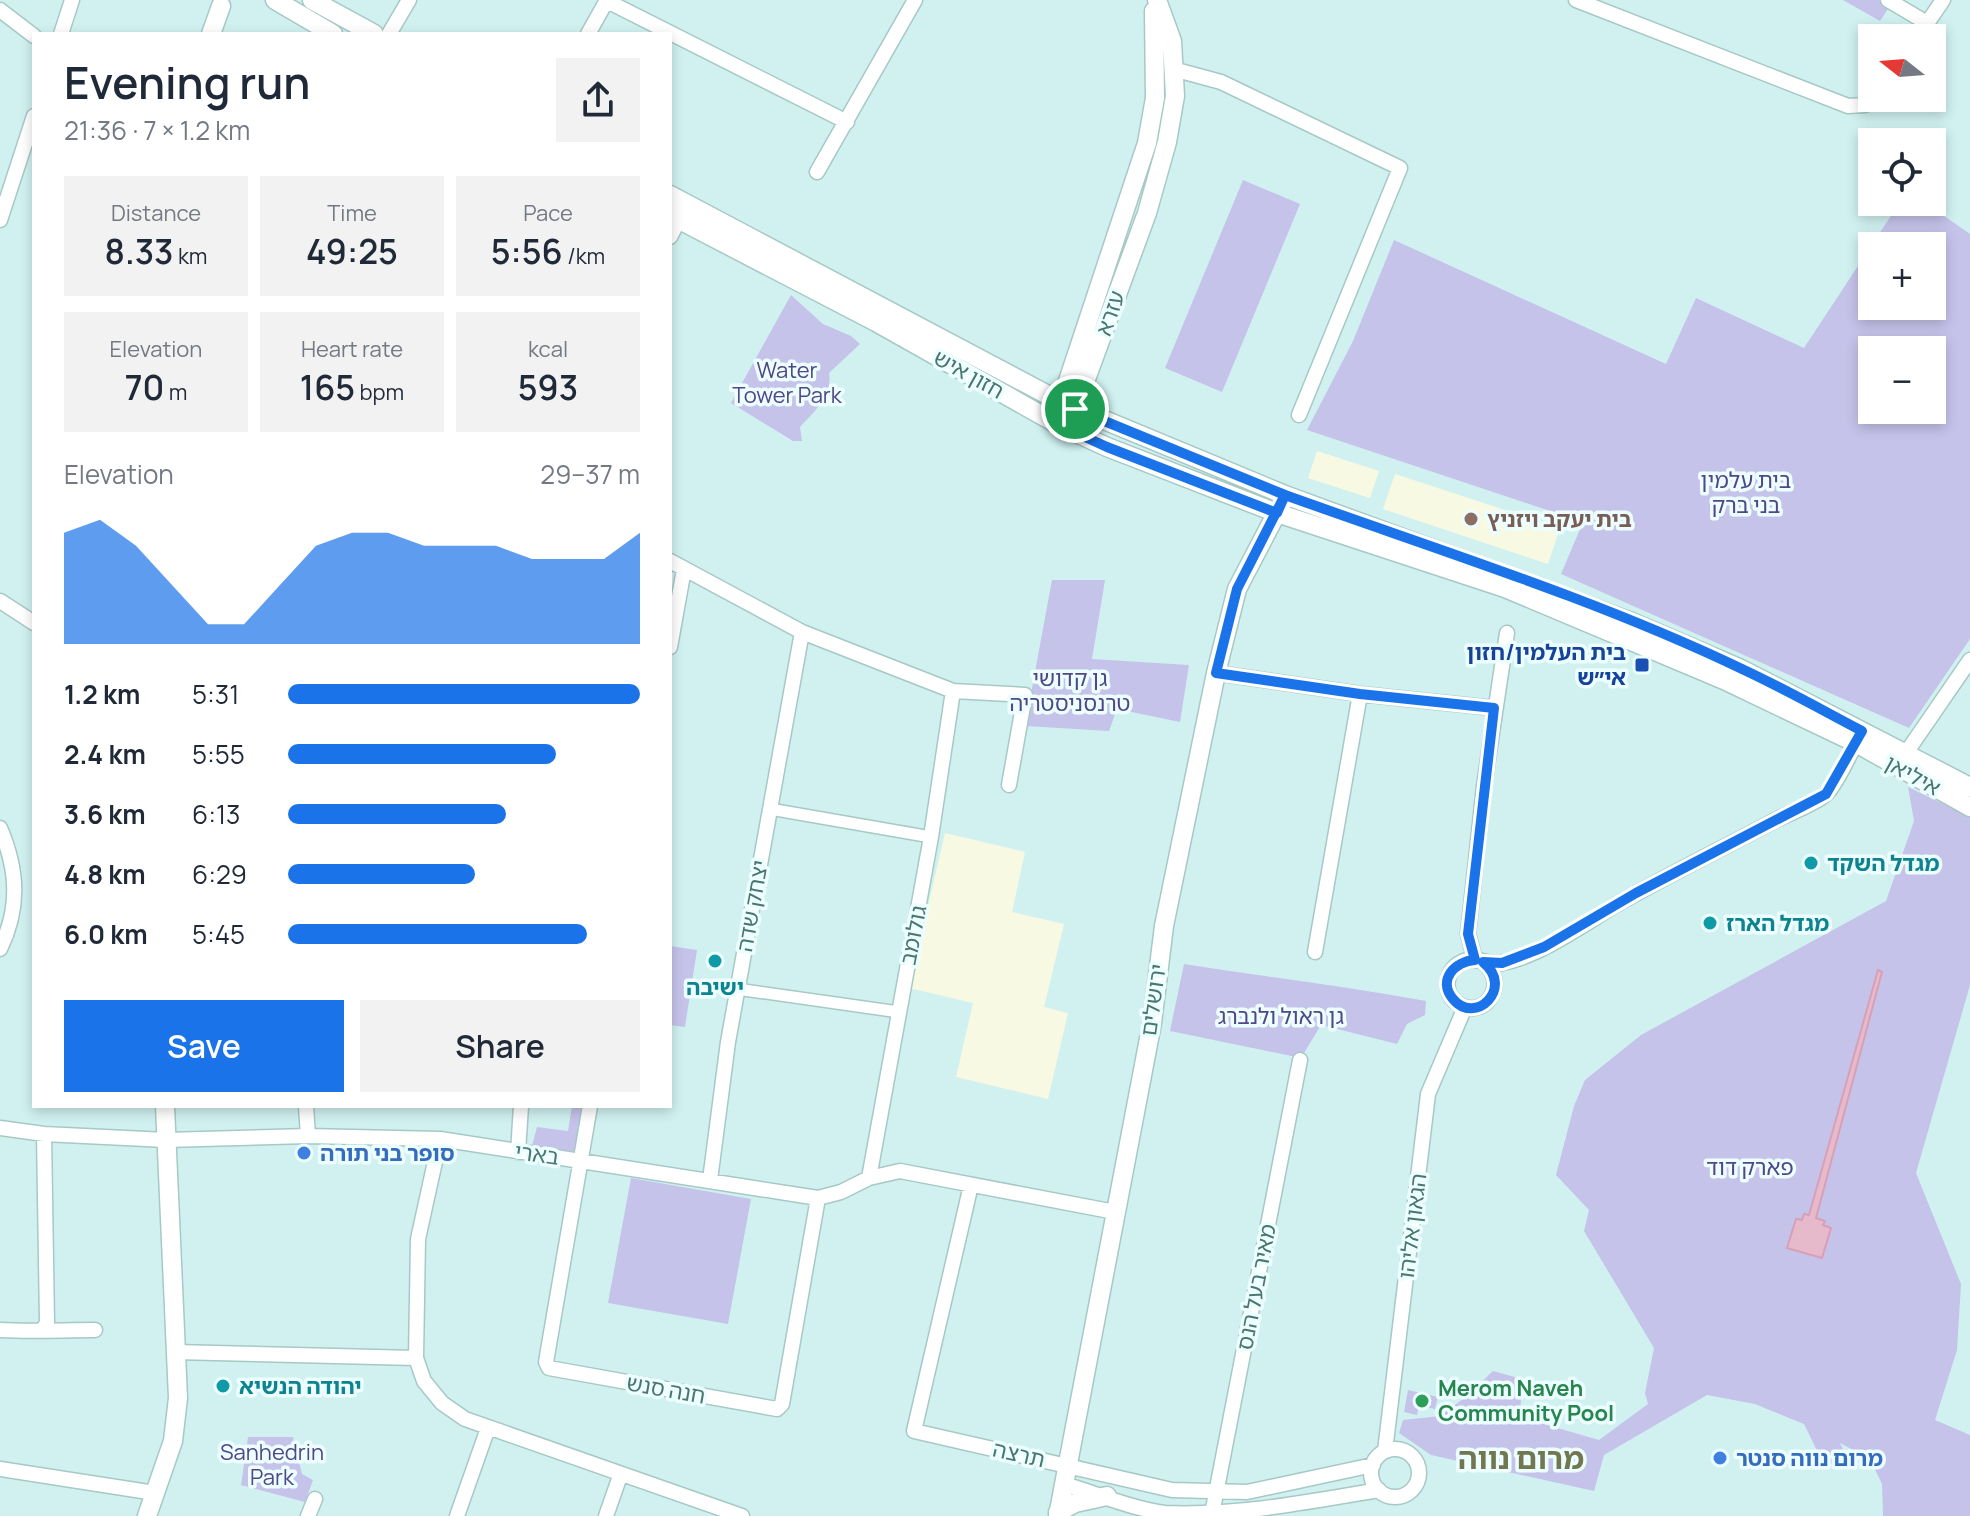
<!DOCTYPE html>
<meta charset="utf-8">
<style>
:root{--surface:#fff;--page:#f2f2f3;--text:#1f2937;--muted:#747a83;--accent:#1a73e8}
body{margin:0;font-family:Manrope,"Noto Sans Hebrew",sans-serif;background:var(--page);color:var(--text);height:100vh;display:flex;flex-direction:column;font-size:30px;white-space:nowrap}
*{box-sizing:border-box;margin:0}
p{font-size:26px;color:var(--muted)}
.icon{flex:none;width:44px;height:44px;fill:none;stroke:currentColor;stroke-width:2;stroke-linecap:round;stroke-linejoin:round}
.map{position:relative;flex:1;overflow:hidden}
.side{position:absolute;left:32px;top:32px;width:640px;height:1076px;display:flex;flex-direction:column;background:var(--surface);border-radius:0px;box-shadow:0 4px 12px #0003}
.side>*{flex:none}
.needle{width:52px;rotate:287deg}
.controls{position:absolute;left:1858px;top:24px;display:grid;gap:16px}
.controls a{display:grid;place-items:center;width:88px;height:88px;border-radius:0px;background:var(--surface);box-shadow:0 4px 12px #0003;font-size:40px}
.pin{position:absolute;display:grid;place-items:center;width:68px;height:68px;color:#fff;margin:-34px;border:4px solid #fff;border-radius:50%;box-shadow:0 2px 8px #0007}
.round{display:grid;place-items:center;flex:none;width:84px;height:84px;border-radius:0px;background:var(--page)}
.summary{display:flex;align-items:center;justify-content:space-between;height:136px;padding:0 32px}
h1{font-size:44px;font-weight:600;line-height:60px}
.figures{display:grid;grid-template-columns:repeat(3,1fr);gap:12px;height:136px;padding:8px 32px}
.figures div{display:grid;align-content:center;border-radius:0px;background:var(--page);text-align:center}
.figures b{font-size:34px;font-weight:600}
.figures small{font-size:22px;font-weight:400}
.figures p{font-size:22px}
.chart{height:224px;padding:16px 32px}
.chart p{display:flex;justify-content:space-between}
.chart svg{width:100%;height:144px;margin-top:8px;fill:var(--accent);opacity:.7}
.primary-button{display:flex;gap:16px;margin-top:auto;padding:16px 32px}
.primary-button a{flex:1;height:92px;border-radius:0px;background:var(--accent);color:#fff;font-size:32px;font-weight:600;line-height:92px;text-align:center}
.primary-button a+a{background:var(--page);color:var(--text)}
ul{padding:0 32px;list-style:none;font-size:26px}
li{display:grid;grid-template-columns:128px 96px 1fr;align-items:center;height:60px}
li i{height:20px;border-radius:10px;background:var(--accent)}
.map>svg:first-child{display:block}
.residential{fill:#d1f1f1;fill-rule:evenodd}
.education{fill:#f7f9e2}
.green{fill:#c5c3ea;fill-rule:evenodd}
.water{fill:#e6b9cb;stroke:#d8a0b6;stroke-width:2}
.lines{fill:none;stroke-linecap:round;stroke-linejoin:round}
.pedestrian-casing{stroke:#a6c9c5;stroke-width:14}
.minor-casing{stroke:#a6c9c5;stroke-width:17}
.tertiary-casing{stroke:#a6c9c5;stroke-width:21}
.pedestrian{stroke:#fff;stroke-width:11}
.minor{stroke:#fff;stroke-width:14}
.tertiary{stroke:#fff;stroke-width:18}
.route-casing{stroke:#fff;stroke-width:16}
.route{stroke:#1a73e8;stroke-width:10}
.education-dot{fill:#8d6e63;stroke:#ecfeff;stroke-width:3}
.transit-dot{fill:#1a4fb4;stroke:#ecfeff;stroke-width:3}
.culture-dot{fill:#0f9aa8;stroke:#ecfeff;stroke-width:3}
.shop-dot{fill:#3f7fe0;stroke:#ecfeff;stroke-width:3}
.leisure-dot{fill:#2e9e5b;stroke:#ecfeff;stroke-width:3}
.labels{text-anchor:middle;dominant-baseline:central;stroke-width:7;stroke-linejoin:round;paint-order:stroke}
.street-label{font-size:22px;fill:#4a766d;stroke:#ecfeff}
.park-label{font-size:22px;fill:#514787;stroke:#ecfeff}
.education-label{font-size:22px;font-weight:bold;fill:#785e54;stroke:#ecfeff;text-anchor:start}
.transit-label{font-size:22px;font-weight:bold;fill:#164399;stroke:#ecfeff;text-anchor:end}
.culture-label{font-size:22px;font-weight:bold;fill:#0d838f;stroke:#ecfeff;text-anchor:start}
.shop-label{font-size:22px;font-weight:bold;fill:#366cbe;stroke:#ecfeff;text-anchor:start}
.leisure-label{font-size:22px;font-weight:bold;fill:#27864d;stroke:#ecfeff;text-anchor:start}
.district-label{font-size:30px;font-weight:bold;fill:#727750;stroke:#ecfeff}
</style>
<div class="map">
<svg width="1970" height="1516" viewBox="0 0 1970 1516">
<rect width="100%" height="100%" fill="#e5fbfc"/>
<path class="residential" d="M0,0H1970V1516H0ZM34,34H670V1106H34ZM1872,38H1932V98H1872ZM1872,142H1932V202H1872ZM1872,246H1932V306H1872ZM1872,350H1932V410H1872Z"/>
<path class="education" d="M1317,451L1379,471L1370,498L1308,478Z
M1395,474L1560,528L1548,564L1383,509Z
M945,833L1025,852L1012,912L1064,924L1044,1007L1068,1013L1048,1099L956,1077L973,1003L909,988Z"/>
<path class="green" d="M1843,0H1894L1880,21Z
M1243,180L1300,204L1222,392L1165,368Z
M1900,202H1924L1970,234V639L1909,728L1561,574L1583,522L1307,430L1353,341L1394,240L1666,364L1696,298L1804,348ZM1872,246H1932V306H1872ZM1872,350H1932V410H1872Z
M791,295L823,324L851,336L860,344L829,373C833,396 815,410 800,427L802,441H793L731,403Z
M1052,580H1105L1092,659L1189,665L1180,722L1117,709L1109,731L1025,726Z
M1908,787L1970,817V985L1916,1173L1961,1284L1957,1350L1935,1420L1970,1435V1516H1883L1882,1484L1870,1459L1840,1443L1846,1456L1825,1467L1804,1424L1755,1404L1707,1395L1604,1455L1594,1491L1431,1455L1399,1433L1403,1420L1440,1416L1467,1396L1493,1371L1522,1379L1520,1417L1599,1440L1648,1404L1645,1393L1654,1348L1584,1231L1589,1210L1556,1175L1574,1106L1585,1080L1641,1035L1886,901L1914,821Z
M670,946L697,950L685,1027L670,1025Z
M1184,964C1265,977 1346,986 1426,1001L1425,1015L1407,1024L1397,1044L1321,1025L1301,1058L1170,1031Z
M572,1106H586L578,1152L532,1146L537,1127L568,1131Z
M631,1178L751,1199L728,1324L608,1303Z
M1408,1390L1438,1397L1435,1409L1419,1406L1417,1415L1404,1412Z
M248,1437H293L302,1474L313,1480L305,1502L241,1485Z"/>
<path class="water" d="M1878,970L1882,972L1816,1218L1825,1221L1823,1225L1831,1228L1822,1258L1787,1248L1796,1219L1802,1220L1804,1214L1809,1215Z"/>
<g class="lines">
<g class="pedestrian-casing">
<path id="pedestrian" d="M770,809L931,837
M737,989L899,1012"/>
</g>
<g class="minor-casing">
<path id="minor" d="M1576,0L1848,106L1865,105L1875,98
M1888,0L1927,23
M607,1L847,122
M0,10L34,36
M61,34L72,0
M389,34L409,0
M588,34L607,0
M1917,38L1943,0
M1173,69L1221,82L1400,168L1299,415
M817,172L915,0
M0,220L34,116
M670,237L683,212
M670,561L802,632L953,691L1025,695L1009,785
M0,601L34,623
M670,647L684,569
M1216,673L1360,694L1494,708
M1906,753L1970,660
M0,828C18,870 20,908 0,949
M1315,952L1360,694
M1475,960L1468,934L1484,786L1507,633
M1483,962C1511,984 1483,1022 1457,1003C1443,993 1445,971 1460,963C1473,955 1488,965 1502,963C1539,957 1588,921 1621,902C1670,874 1721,849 1772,822C1786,814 1814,805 1826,794C1835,786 1853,749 1859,736
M306,1106L308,1136
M590,1106L546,1362L549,1368L777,1409L782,1404L818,1198
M0,1128L44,1134L166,1140L308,1136L440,1139L818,1198L841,1192L869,1178L900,1171L1115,1212
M440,1139L418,1239L416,1358L424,1381L442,1403L465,1419L742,1516
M518,1152L521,1106
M869,1178L931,837L953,691
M710,1180L728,1042L802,632
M971,1185L914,1431L1172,1490L1247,1492L1373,1465
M0,1330C31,1332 63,1330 95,1330
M42,1330L47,1323L44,1134
M175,1352L416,1358
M1371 1473a24 24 0 1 1 48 0a24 24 0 1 1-48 0Z
M1385,1451L1428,1094L1465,1007
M0,1469L155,1493
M1064,1484C1095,1493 1133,1509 1165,1513C1236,1516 1309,1502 1379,1490
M1212,1514L1300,1060
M308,1516L315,1499
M457,1516L488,1428
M606,1516L620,1476"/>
</g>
<g class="tertiary-casing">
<path id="tertiary" d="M275,0L333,34
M312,0L374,34
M211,34L221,6
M670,195L1061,402L1285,495L1629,621L1741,669L1970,787
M670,215L876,322L1059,425L1107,447L1277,513L1505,588L1724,680L1856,743L1970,807
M1060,414L1061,402L1147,143L1155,98L1154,11
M1069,415L1075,409L1147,213L1167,142L1175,96L1172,41L1157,0
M1058,1512L1075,1503L1107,1496
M147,1516L173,1441L178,1398L165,1106
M1058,1516L1152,1023L1164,926L1216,673L1237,589L1282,503"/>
</g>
<use href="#pedestrian" class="pedestrian"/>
<use href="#minor" class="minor"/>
<use href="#tertiary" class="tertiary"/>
</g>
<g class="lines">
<g class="route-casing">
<path id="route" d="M1075,409L1285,495L1237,589L1216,673L1360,694L1494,708L1468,934L1475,960C1455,961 1437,980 1453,999C1475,1026 1515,988 1483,962L1502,963L1544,947L1636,893L1826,794L1862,731C1822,710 1783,688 1742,669C1596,599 1438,550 1285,495L1277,513L1107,447L1059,425L1061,402L1075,409"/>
</g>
<use href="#route" class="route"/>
</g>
<circle class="education-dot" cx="1471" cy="519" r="8"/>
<rect class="transit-dot" x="1634" y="657" width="16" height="16" rx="4"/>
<g class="culture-dot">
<circle cx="1811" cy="863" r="8"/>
<circle cx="1710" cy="923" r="8"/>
<circle cx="715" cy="961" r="8"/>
<circle cx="223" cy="1386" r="8"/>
</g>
<g class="shop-dot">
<circle cx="304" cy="1153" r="8"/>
<circle cx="1720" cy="1458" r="8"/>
</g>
<circle class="leisure-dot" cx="1422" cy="1401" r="8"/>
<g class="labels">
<g class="street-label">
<text transform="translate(1110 313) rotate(-70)">עזרא</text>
<text transform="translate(969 374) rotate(29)">חזון איש</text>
<text transform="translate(1913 775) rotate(29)">איליאן</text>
<text transform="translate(752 906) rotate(-80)">יצחק שדה</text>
<text transform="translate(913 935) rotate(-79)">גולומב</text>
<text transform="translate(1153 1000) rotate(-82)">ירושלים</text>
<text transform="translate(537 1154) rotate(8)">בארי</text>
<text transform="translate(1412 1226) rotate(-83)">הגאון אליהו</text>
<text transform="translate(1256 1287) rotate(-79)">מאיר בעל הנס</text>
<text transform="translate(666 1389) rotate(10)">חנה סנש</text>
<text transform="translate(1019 1454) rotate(13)">תרצה</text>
</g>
<g class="park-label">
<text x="787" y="370">Water<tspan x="787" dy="25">Tower Park</tspan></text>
<text x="1746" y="480">בית עלמין<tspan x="1746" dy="25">בני ברק</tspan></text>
<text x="1070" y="678">גן קדושי<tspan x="1070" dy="25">טרנסניסטריה</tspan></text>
<text x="1281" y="1016">גן ראול ולנברג</text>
<text x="1750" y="1167">פארק דוד</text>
<text x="272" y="1452">Sanhedrin<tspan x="272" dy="25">Park</tspan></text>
</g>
<g class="education-label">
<text x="1487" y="519">בית יעקב ויזניץ</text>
</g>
<g class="transit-label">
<text x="1626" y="652">בית העלמין/חזון<tspan x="1626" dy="25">אי״ש</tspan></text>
</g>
<g class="culture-label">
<text x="1827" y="863">מגדל השקד</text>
<text x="1726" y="923">מגדל הארז</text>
<text x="715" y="987" text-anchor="middle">ישיבה</text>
<text x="239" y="1386">יהודה הנשיא</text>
</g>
<g class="shop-label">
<text x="320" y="1153">סופר בני תורה</text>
<text x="1736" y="1458">מרום נווה סנטר</text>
</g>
<g class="leisure-label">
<text x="1438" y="1388">Merom Naveh<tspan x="1438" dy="25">Community Pool</tspan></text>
</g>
<g class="district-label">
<text x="1521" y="1457">מרום נווה</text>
</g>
</g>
</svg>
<div class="controls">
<a><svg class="needle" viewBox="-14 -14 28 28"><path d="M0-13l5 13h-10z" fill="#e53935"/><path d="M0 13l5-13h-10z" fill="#747a83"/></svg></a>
<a><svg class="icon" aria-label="locate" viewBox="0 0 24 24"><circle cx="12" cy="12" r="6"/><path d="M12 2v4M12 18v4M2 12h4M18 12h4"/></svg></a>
<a>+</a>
<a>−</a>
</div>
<div class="pin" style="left:1075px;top:409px;background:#1e9e55"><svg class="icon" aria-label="arrive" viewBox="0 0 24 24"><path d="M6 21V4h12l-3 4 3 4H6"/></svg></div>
<section class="side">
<div class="summary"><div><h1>Evening run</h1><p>21:36 · 7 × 1.2 km</p></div><a class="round"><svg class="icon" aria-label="share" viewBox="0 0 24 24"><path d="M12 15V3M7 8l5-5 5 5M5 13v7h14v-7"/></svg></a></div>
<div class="figures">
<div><p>Distance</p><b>8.33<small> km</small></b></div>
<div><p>Time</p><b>49:25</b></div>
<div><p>Pace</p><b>5:56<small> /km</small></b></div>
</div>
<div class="figures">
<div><p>Elevation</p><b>70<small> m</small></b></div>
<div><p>Heart rate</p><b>165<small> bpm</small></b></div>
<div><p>kcal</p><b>593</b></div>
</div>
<div class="chart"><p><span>Elevation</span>29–37 m</p>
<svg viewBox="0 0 160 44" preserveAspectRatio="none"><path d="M0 44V10L10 6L20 14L30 26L40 38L50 38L60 26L70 14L80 10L90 10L100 14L110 14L120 14L130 18L140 18L150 18L160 10V44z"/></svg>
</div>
<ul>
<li><b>1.2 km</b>5:31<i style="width:100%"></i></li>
<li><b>2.4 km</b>5:55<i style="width:76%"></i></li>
<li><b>3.6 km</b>6:13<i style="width:62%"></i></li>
<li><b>4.8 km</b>6:29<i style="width:53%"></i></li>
<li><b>6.0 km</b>5:45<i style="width:85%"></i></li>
</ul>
<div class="primary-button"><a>Save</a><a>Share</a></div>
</section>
</div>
